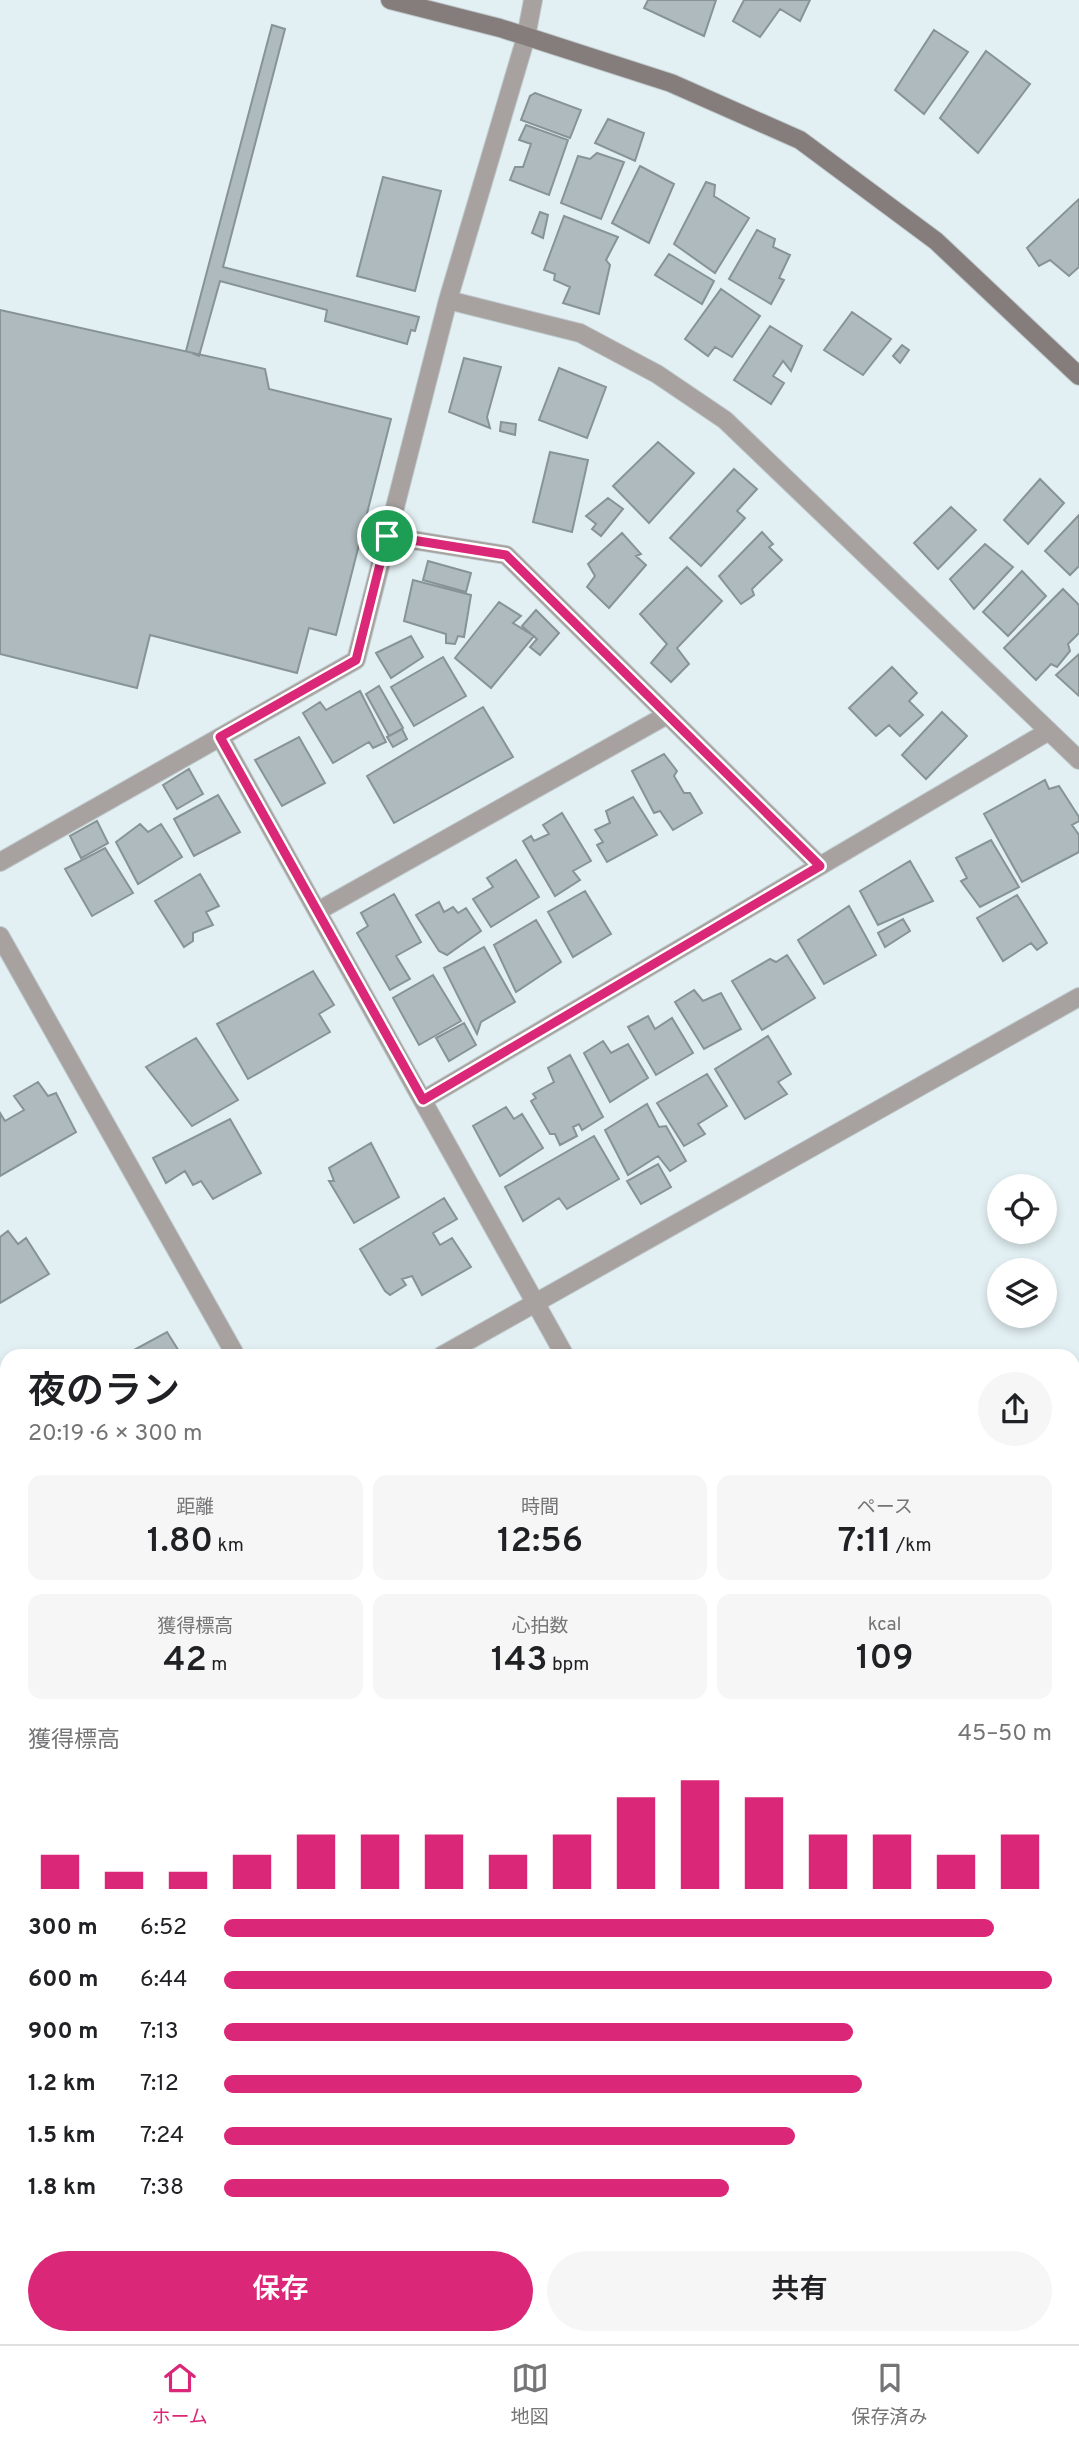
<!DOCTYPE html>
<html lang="ja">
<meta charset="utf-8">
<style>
:root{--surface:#fff;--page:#f6f6f6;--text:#202124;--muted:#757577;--line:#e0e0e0;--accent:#db2777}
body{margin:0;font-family:Overpass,"Noto Sans JP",sans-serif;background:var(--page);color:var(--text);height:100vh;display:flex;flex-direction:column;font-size:26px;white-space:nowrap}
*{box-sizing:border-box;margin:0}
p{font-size:23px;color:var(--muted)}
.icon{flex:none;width:38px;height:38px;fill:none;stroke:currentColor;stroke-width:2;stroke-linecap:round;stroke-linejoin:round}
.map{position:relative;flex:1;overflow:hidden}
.side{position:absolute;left:0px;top:1349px;width:1080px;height:996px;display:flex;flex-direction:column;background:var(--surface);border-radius:21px 21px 0 0;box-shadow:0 4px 10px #0003}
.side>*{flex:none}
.controls{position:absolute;left:987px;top:1174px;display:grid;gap:14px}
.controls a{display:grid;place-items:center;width:70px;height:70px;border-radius:50%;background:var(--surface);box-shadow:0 4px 10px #0003;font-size:35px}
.pin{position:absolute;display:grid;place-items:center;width:60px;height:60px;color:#fff;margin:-30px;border:4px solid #fff;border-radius:50%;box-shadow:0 2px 7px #0007}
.round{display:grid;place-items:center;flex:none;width:74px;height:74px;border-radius:37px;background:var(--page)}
.head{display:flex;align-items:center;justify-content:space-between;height:119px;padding:0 28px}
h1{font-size:38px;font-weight:600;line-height:52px}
.metrics{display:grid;grid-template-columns:repeat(3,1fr);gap:10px;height:119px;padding:7px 28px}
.metrics div{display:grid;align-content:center;border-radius:14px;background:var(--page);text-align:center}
.metrics b{font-size:35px;font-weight:600}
.metrics small{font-size:19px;font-weight:400}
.metrics p{font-size:19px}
.chart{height:196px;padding:14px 28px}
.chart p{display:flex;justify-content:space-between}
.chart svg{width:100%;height:126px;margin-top:7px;stroke:var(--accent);stroke-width:6}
.action{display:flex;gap:14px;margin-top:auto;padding:14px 28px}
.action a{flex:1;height:80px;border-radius:42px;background:var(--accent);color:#fff;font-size:28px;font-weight:600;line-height:80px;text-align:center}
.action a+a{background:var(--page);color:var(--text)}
ul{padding:0 28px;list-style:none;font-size:23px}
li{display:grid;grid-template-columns:112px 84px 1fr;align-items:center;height:52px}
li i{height:18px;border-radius:9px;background:var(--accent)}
.tabs{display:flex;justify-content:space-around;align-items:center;height:98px;border-top:2px solid var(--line);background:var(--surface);font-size:19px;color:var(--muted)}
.tabs a{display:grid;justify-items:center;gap:4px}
.tabs .active{color:var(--accent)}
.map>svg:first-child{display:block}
.building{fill:#aebabd;stroke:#879395;stroke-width:2}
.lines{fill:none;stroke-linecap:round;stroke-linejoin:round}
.street-casing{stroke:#bfcacd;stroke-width:20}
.secondary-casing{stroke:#bfcacd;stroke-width:20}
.street{stroke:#a7a2a0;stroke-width:18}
.secondary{stroke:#857d7b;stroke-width:18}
.route-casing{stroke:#fff;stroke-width:14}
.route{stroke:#db2777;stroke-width:9}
</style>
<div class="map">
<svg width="1079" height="2344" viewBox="0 0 1079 2344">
<rect width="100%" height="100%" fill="#e3f0f3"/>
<path class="building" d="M648,0H716L704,36L644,8Z
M744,0H810L800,21L780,9L760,37L733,21Z
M272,25L285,29L223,267L419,317L415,331L411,330L407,344L325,321L327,310L220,281L199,356L186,351Z
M934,30L968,52L924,114L895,90Z
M986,51L1030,84L978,153L940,118Z
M535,93L581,110L570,138L521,120L530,96Z
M608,119L644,133L635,161L595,143Z
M526,125L568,140L549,195L510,180L515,167H523L531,144L519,140Z
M597,153L624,162L601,219L561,203L578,156L590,159Z
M640,166L674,184L649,243L612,223Z
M383,177L441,191L415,291L357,276Z
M706,182L715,185L714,196L749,218L715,273L674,244Z
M1079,199V267L1069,276L1050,260L1039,266L1027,248Z
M540,212L548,215L543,238L532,233Z
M564,216L618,237L606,260L610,265L599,314L563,303L570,287L554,280L555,274L544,270Z
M757,230L775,239L773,247L790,255L779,278L784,280L771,304L729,279Z
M669,254L714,281L702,304L655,275Z
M721,289L760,316L732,357L715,347L708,356L685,339Z
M0,310L265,369L269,389L391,419L336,635L309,628L297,673L150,635L137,688L0,654Z
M852,312L891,339L863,375L824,350Z
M770,326L802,346L791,371L783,361L773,376L784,383L771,404L734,380Z
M902,345L909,350L900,363L893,356Z
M464,358L501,367L487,417L490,428L449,412Z
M559,368L606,387L587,438L539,420Z
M501,422L516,424L515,435L500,431Z
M658,442L694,473L649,523L613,486Z
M550,452L588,460L572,532L533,522Z
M734,469L757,489L737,511L745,518L701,566L670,538Z
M1040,479L1064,503L1028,544L1004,520Z
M608,498L623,509L601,536L592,529L596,524L586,516Z
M951,507L976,530L938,569L914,543Z
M1079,515V566L1070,575L1045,551Z
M762,532L773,544L769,547L782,560L752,589L754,595L741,604L719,576Z
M622,533L641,554L636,556L646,565L609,608L587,587L595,576L588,564Z
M985,544L1013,567L974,609L950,579Z
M428,561L471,573L466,592L423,580Z
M687,567L722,601L677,648L689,664L671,682L651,663L667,644L640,614Z
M1022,571L1046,596L1008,636L983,612Z
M413,580L471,595L464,637L458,636L455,644L446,643V634L404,621Z
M1063,589L1079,605V633L1068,644L1070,651L1057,667L1051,664L1036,680L1004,648Z
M499,602L521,616L513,623L534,636L491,688L455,658Z
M536,610L559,633L540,655L530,647L537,639L522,626Z
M411,636L423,657L391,678L376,653Z
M1079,654V696L1056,675Z
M443,657L466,696L414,726L391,687Z
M892,667L917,693L909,701L923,715L900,736L889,725L876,736L849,708Z
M379,686L403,728L389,736L366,694Z
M360,691L386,742L373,748L369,742L333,763L303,713L320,702L326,710Z
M483,707L513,757L394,823L367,776Z
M942,712L967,736L926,779L902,755Z
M402,729L407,739L393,747L387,737Z
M299,737L325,783L282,806L255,760Z
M664,754L677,771L674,776L684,793H690L702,813L673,830L660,811L654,813L632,771Z
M189,769L203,794L177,809L163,785Z
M1045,780L1049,789L1059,786L1079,817V821L1072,825L1079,835V852L1022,882L984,814Z
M218,795L240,832L194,856L174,819Z
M633,797L657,835L607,862L597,845L603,842L595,830L610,823L606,811Z
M562,813L591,861L573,871L580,880L555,896L523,841L531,836L534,841L549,834L543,825Z
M97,821L108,843L81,858L70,836Z
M140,824L148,832L161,824L182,857L138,884L116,842Z
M991,840L1019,887L980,907L961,881L967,878L956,858Z
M105,848L133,893L92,916L65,869Z
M516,860L539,897L491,927L473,899L493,887L487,878Z
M910,861L933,901L878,925L860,891Z
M200,874L219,906L206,912L213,925L193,933V941L184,947L155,901Z
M585,891L611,934L573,957L548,912Z
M394,894L421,942L396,956L410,979L390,990L357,933L368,926L361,913Z
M1017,895L1047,943L1037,950L1031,943L1003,961L977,918Z
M439,902L444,912L453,907L458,913L466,908L481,931L447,955L439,951L416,915Z
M849,906L876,955L824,984L798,940Z
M903,919L910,931L885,947L878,933Z
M536,920L561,962L516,992L494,945Z
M484,947L515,1002L481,1022L477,1034L444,968Z
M787,955L815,998L762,1030L732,981L770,959L776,962Z
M313,971L334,1005L319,1014L330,1032L248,1079L217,1024Z
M433,975L461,1021L419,1045L393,998Z
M694,990L703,1001L721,993L741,1029L704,1049L675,1002Z
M648,1016L655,1029L672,1018L693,1053L656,1075L628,1027Z
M464,1023L476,1045L449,1061L436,1038Z
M768,1036L791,1074L778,1082L787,1094L745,1119L715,1069Z
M196,1038L238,1100L192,1126L146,1067Z
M603,1041L611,1053L628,1044L648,1078L610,1102L584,1053Z
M570,1055L603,1117L582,1130L579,1124L573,1127L577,1136L560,1145L555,1134H550L531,1101L536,1098L533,1094L554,1082L548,1068Z
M707,1074L727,1106L698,1124L705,1134L684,1146L657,1103Z
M38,1082L48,1096L56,1093L76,1132L0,1176V1113L5,1121L24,1110L14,1096Z
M647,1104L659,1127L666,1126L686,1161L670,1171L658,1156L628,1175L605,1130Z
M506,1107L514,1119L522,1114L543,1148L500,1176L473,1126Z
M230,1119L261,1173L213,1199L201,1181L193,1185L185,1171L166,1183L153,1158Z
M594,1136L619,1179L567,1209L559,1198L523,1221L505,1187Z
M371,1143L399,1197L354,1223L329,1181H334L329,1168Z
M658,1164L671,1187L641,1204L627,1181Z
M444,1198L457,1219L433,1233L440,1245L452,1238L471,1267L422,1295L412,1276L402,1279L406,1285L390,1295L385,1291L360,1249Z
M8,1231L18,1244L26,1238L49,1274L0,1303V1237Z
M167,1332L182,1356H123Z
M7,1727V1783L0,1788V1730Z
M1079,1790V2028L1073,2031V1794Z
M7,2152V2218L0,2222V2156Z
M7,2245V2305L0,2309V2249Z
M22,2338H84L87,2344H10Z
M242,2338H323L326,2342L246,2344Z
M395,2338H451L454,2344H399Z
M570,2338H602L605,2344H573Z
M621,2338H697L687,2344H624Z
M727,2338H762L765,2344H717Z
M933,2338H969L962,2342L963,2344H923Z"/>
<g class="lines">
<g class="street-casing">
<path id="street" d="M448,300L580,333L657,374L725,420L1079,760
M387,536L506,555L820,866
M220,737L565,1356
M0,862L356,660L448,300L526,37L533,0
M318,911L667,715
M0,936L236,1356
M423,1100L1049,731
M441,1356L1079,997
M0,1833L7,1829
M0,2074L7,2087
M1073,2238L1079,2234
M148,2338L151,2344
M789,2338L793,2344"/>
</g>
<g class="secondary-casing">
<path id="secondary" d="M390,0L500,28L671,83L800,140L936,241L1079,376"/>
</g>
<use href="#street" class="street"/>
<use href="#secondary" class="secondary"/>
</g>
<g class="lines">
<g class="route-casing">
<path id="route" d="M387,536L506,555L820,866L423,1100L220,737L356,660Z"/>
</g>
<use href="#route" class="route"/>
</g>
</svg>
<div class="controls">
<a><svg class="icon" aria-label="locate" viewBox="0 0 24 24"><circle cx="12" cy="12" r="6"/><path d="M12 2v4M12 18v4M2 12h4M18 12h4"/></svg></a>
<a><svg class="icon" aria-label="layers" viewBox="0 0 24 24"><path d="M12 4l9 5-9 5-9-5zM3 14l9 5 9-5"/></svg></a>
</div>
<div class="pin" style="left:387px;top:536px;background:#1e9e55"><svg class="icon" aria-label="arrive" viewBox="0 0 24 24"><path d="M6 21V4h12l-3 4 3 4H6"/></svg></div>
<section class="side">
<div class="head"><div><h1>夜のラン</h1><p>20:19 · 6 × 300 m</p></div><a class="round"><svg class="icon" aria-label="share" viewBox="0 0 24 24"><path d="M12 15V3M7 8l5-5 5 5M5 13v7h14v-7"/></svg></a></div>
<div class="metrics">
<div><p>距離</p><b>1.80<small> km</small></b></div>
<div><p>時間</p><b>12:56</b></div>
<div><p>ペース</p><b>7:11<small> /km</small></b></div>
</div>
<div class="metrics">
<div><p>獲得標高</p><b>42<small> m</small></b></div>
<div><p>心拍数</p><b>143<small> bpm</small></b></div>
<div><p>kcal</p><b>109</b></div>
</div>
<div class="chart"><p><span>獲得標高</span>45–50 m</p>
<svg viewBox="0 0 160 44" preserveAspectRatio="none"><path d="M5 44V32M15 44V38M25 44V38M35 44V32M45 44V25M55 44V25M65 44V25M75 44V32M85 44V25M95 44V12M105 44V6M115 44V12M125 44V25M135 44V25M145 44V32M155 44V25"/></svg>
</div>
<ul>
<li><b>300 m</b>6:52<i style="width:93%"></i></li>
<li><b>600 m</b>6:44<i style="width:100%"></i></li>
<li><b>900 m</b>7:13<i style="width:76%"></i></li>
<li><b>1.2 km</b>7:12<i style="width:77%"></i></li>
<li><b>1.5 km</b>7:24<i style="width:69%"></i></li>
<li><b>1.8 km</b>7:38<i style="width:61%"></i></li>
</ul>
<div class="action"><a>保存</a><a>共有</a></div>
</section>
</div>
<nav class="tabs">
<a class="active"><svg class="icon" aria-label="home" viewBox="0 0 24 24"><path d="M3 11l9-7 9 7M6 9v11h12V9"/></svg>ホーム</a>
<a><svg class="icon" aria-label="map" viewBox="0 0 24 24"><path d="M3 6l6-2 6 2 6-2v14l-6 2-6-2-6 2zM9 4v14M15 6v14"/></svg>地図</a>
<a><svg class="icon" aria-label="saved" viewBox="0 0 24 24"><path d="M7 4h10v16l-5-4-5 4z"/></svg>保存済み</a>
</nav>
